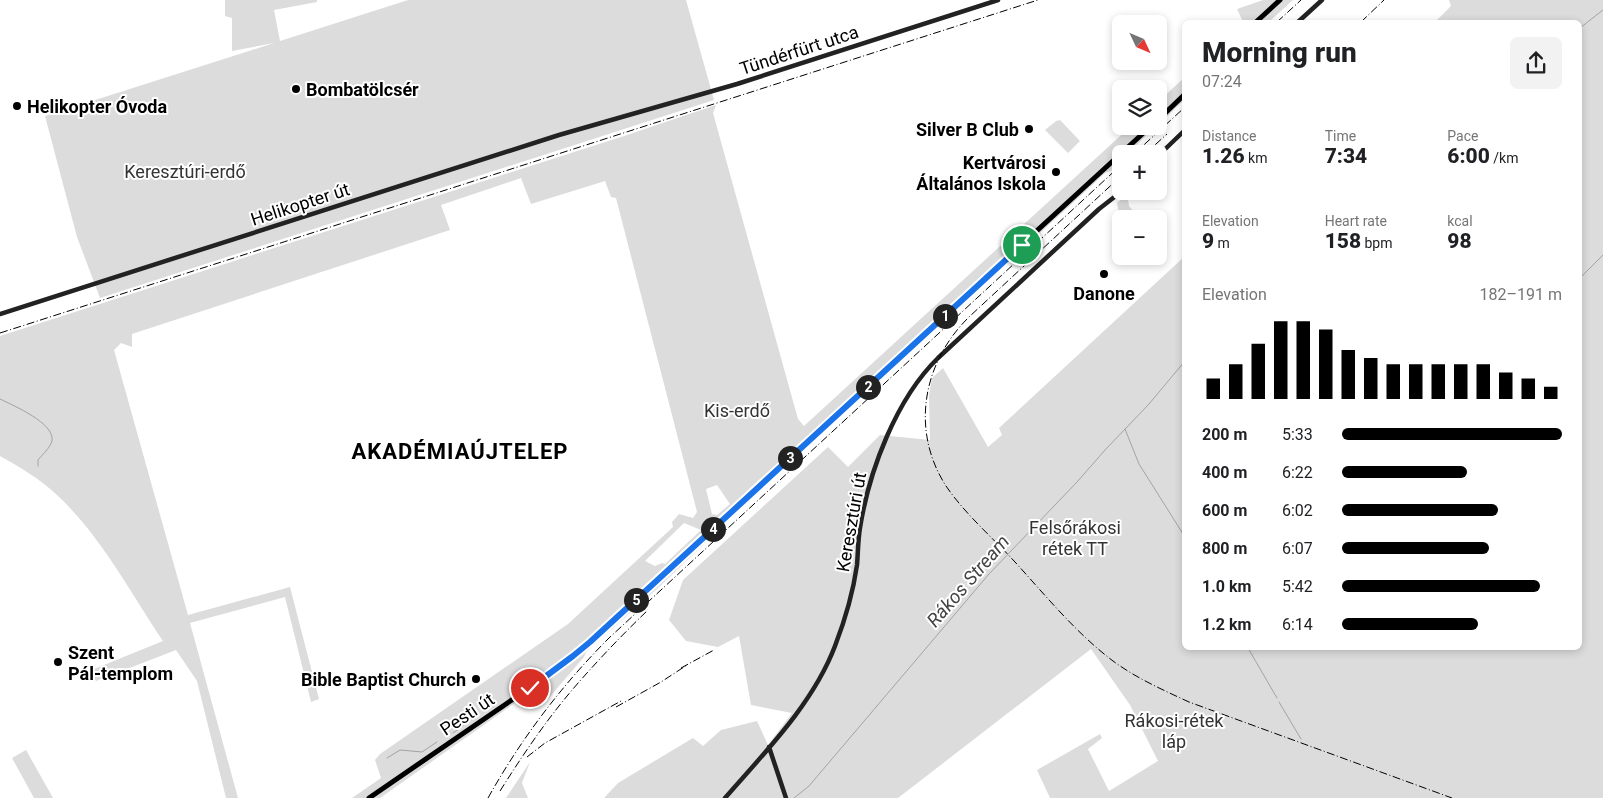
<!DOCTYPE html>
<meta charset="utf-8">
<style>
:root{--surface:#fff;--page:#f2f2f2;--text:#202124;--muted:#757577;--accent:#000}
body{margin:0;font-family:Roboto,sans-serif;background:var(--page);color:var(--text);height:100vh;display:flex;flex-direction:column;font-size:19px;white-space:nowrap}
*{box-sizing:border-box;margin:0}
p{font-size:16px;color:var(--muted)}
.icon{flex:none;width:28px;height:28px;fill:none;stroke:currentColor;stroke-width:2;stroke-linecap:round;stroke-linejoin:round}
.map{position:relative;flex:1;overflow:hidden}
.panel{position:absolute;left:1182px;top:20px;width:400px;height:630px;display:flex;flex-direction:column;background:var(--surface);border-radius:8px;box-shadow:0 2px 8px #0003}
.panel>*{flex:none}
.needle{width:32px;rotate:134deg}
.tools{position:absolute;left:1112px;top:15px;display:grid;gap:10px}
.tools a{display:grid;place-items:center;width:55px;height:55px;border-radius:8px;background:var(--surface);box-shadow:0 2px 8px #0003;font-size:25px}
.pin{position:absolute;display:grid;place-items:center;width:42px;height:42px;color:#fff;margin:-21px;border:2px solid #fff;border-radius:50%;box-shadow:0 1px 5px #0007}
.km{position:absolute;width:25px;height:25px;margin:-12px;border-radius:50%;background:#222;color:#fff;font-size:14px;line-height:25px;text-align:center}
.round{display:grid;place-items:center;flex:none;width:52px;height:52px;border-radius:8px;background:var(--page)}
.headline{display:flex;align-items:center;justify-content:space-between;height:85px;padding:0 20px}
h1{font-size:28px;font-weight:800;line-height:38px}
.metrics{display:grid;grid-template-columns:repeat(3,1fr);gap:8px;height:85px;padding:5px 20px}
.metrics div{display:grid;align-content:center}
.metrics b{font-size:21px;font-weight:800}
.metrics small{font-size:14px;font-weight:400}
.metrics p{font-size:14px}
.chart{height:140px;padding:10px 20px}
.chart p{display:flex;justify-content:space-between}
.chart svg{width:100%;height:90px;margin-top:5px;stroke:var(--accent);stroke-width:6}
ul{padding:0 20px;list-style:none;font-size:16px}
li{display:grid;grid-template-columns:80px 60px 1fr;align-items:center;height:38px}
li i{height:12px;border-radius:6px;background:var(--accent)}
.map>svg:first-child{display:block}
.green{fill:#dcdcdc;fill-rule:evenodd}
.lines{fill:none;stroke-linecap:round;stroke-linejoin:round}
.stream{stroke:#a3a3a3;stroke-width:1}
.primary-casing{stroke:#dbdbdb;stroke-width:7}
.secondary{stroke:#222;stroke-width:4.5}
.primary{stroke:#000;stroke-width:5}
.rail{stroke:#000;stroke-width:1;stroke-dasharray:8 2.5 1 2.5;stroke-linecap:butt}
.route-casing{stroke:#fff;stroke-width:10}
.route{stroke:#1a73e8;stroke-width:6}
.poi-dot{fill:#000;stroke:#fff;stroke-width:2}
.labels{text-anchor:middle;dominant-baseline:central;stroke-width:4;stroke-linejoin:round;paint-order:stroke}
.street-label{font-size:18px;fill:#000;stroke:#fff}
.poi-label{font-size:18px;font-weight:bold;fill:#000;stroke:#fff;text-anchor:start}
.park-label{font-size:18px;fill:#333;stroke:#fff}
.water-label{font-size:19px;font-style:italic;fill:#444;stroke:#fff}
.district-label{font-size:22px;font-weight:bold;letter-spacing:1px;fill:#000;stroke:#fff}
</style>
<div class="map">
<svg width="1603" height="798" viewBox="0 0 1603 798">
<rect width="100%" height="100%" fill="#fff"/>
<path class="green" d="M225,0H317V2L274,10L280,41L408,0H686L714,100L100,298L77,237L45,116L274,43L232,51V18L225,16Z
M1263,0H1293L1269,22H1243L1237,9Z
M1449,0H1603V798H1050L1037,770L1100,734L1102,738L1088,749L1109,791L1158,761L1130,705L1091,649L898,798H604L618,783L693,738L703,746L721,730L757,721L768,745L792,713L751,705L739,636L718,647L686,641L669,620L683,580L828,447L848,467L880,435L930,440L929,395L932,378L943,368L988,447L1002,435L999,428L1185,256V648H1580V22H1435L1451,6Z
M1185,77V99L1159,124V101Z
M716,105L713,113L798,419L804,426L1131,126H1156L1127,154H1121V160L1111,171L1105,173L764,487L658,588L586,652L584,657L547,700L539,686L380,798H352L381,778L375,760L380,754L568,624L673,527L672,522L679,514L693,518L697,512L616,198L611,197L605,181L531,204L521,178L441,205L450,230L132,334V347L121,343L114,350L188,615L290,587L319,699L311,702L285,597L190,623L238,798H226L197,681L176,650L96,681L89,671L163,641C130,592 101,536 57,495C40,479 20,467 0,456V336L624,136ZM717,485L730,504L717,515L712,514L706,489ZM684,523L701,530L665,564L662,563L655,566L645,561Z
M1060,120L1080,141L1068,153L1045,130L1056,121Z
M1127,194L1129,206L1139,218L1121,219V223L1117,203Z
M26,750L53,798H34L12,758Z
M530,762L522,783L528,798H506Z"/>
<g class="lines">
<path class="stream" d="M1580,28L1603,10
M1580,278L1603,255
M0,399C14,406 55,423 52,441C50,448 42,455 38,460V466
M1125,429L1139,464L1185,537
M1248,648L1277,698
M1279,702L1301,739
M453,733L463,726
M387,758L400,750L422,752L437,742
M794,798L809,786L989,574L1077,482L1105,450L1149,404L1185,361"/>
<g class="primary-casing">
<path id="primary" d="M1256,22L1280,0
M1159,119L1185,94
M369,798L519,695L577,653L1151,126"/>
</g>
<path class="secondary" d="M1298,22L1322,0
M1159,155L1185,130
M0,314L559,135L737,84L998,0
M769,747L786,798
M725,798C765,752 813,704 835,646C845,620 853,593 857,565C858,553 858,540 860,528C869,471 896,399 938,358L1099,209L1122,191"/>
<use href="#primary" class="primary"/>
<path class="rail" d="M1277,22L1301,0
M1361,22L1384,0
M1134,154L1185,107
M1145,154L1167,134
M1121,176L969,317C923,362 910,430 946,486C965,514 992,537 1015,562C1046,596 1076,633 1113,661C1136,678 1163,690 1189,702L1452,798
M0,333L1038,0
M681,668L714,650
M616,707L661,682L687,665
M527,757L545,743L621,701
M500,791C524,753 549,716 579,682C601,657 624,633 648,610
M488,798C521,739 561,686 609,638L1121,165"/>
</g>
<g class="lines">
<g class="route-casing">
<path id="route" d="M530,688L573,656L590,642L1022,245"/>
</g>
<use href="#route" class="route"/>
</g>
<g class="poi-dot">
<circle cx="296" cy="89" r="5"/>
<circle cx="17" cy="106" r="5"/>
<circle cx="1029" cy="129" r="5"/>
<circle cx="1056" cy="172" r="5"/>
<circle cx="1104" cy="274" r="5"/>
<circle cx="58" cy="662" r="5"/>
<circle cx="476" cy="679" r="5"/>
</g>
<g class="labels">
<g class="street-label">
<text transform="translate(799 50) rotate(-18)">Tündérfürt utca</text>
<text transform="translate(300 204) rotate(-18)">Helikopter út</text>
<text transform="translate(851 522) rotate(-80)">Keresztúri út</text>
<text transform="translate(467 714) rotate(-34)">Pesti út</text>
</g>
<g class="poi-label">
<text x="306" y="89">Bombatölcsér</text>
<text x="27" y="106">Helikopter Óvoda</text>
<text x="1019" y="129" text-anchor="end">Silver B Club</text>
<text x="1046" y="162" text-anchor="end">Kertvárosi<tspan x="1046" dy="21">Általános Iskola</tspan></text>
<text x="1104" y="293" text-anchor="middle">Danone</text>
<text x="68" y="652">Szent<tspan x="68" dy="21">Pál-templom</tspan></text>
<text x="466" y="679" text-anchor="end">Bible Baptist Church</text>
</g>
<g class="park-label">
<text x="185" y="171">Keresztúri-erdő</text>
<text x="737" y="410">Kis-erdő</text>
<text x="1075" y="527">Felsőrákosi<tspan x="1075" dy="21">rétek TT</tspan></text>
<text x="1174" y="720">Rákosi-rétek<tspan x="1174" dy="21">láp</tspan></text>
</g>
<g class="water-label">
<text transform="translate(968 581) rotate(-49)">Rákos Stream</text>
</g>
<g class="district-label">
<text x="460" y="451">AKADÉMIAÚJTELEP</text>
</g>
</g>
</svg>
<div class="tools">
<a><svg class="needle" viewBox="-14 -14 28 28"><path d="M0-13l5 13h-10z" fill="#e53935"/><path d="M0 13l5-13h-10z" fill="#757577"/></svg></a>
<a><svg class="icon" aria-label="layers" viewBox="0 0 24 24"><path d="M12 4l9 5-9 5-9-5zM3 14l9 5 9-5"/></svg></a>
<a>+</a>
<a>−</a>
</div>
<div class="pin" style="left:1022px;top:245px;background:#1e9e55"><svg class="icon" aria-label="arrive" viewBox="0 0 24 24"><path d="M6 21V4h12l-3 4 3 4H6"/></svg></div>
<div class="pin" style="left:530px;top:688px;background:#d93025"><svg class="icon" aria-label="check" viewBox="0 0 24 24"><path d="M5 12l5 5 9-10"/></svg></div>
<b class="km" style="left:945px;top:316px">1</b>
<b class="km" style="left:868px;top:387px">2</b>
<b class="km" style="left:790px;top:458px">3</b>
<b class="km" style="left:713px;top:529px">4</b>
<b class="km" style="left:636px;top:600px">5</b>
<section class="panel">
<div class="headline"><div><h1>Morning run</h1><p>07:24</p></div><a class="round"><svg class="icon" aria-label="share" viewBox="0 0 24 24"><path d="M12 15V3M7 8l5-5 5 5M5 13v7h14v-7"/></svg></a></div>
<div class="metrics">
<div><p>Distance</p><b>1.26<small> km</small></b></div>
<div><p>Time</p><b>7:34</b></div>
<div><p>Pace</p><b>6:00<small> /km</small></b></div>
</div>
<div class="metrics">
<div><p>Elevation</p><b>9<small> m</small></b></div>
<div><p>Heart rate</p><b>158<small> bpm</small></b></div>
<div><p>kcal</p><b>98</b></div>
</div>
<div class="chart"><p><span>Elevation</span>182–191 m</p>
<svg viewBox="0 0 160 44" preserveAspectRatio="none"><path d="M5 44V34M15 44V27M25 44V17M35 44V6M45 44V6M55 44V10M65 44V20M75 44V24M85 44V27M95 44V27M105 44V27M115 44V27M125 44V27M135 44V31M145 44V34M155 44V38"/></svg>
</div>
<ul>
<li><b>200 m</b>5:33<i style="width:100%"></i></li>
<li><b>400 m</b>6:22<i style="width:57%"></i></li>
<li><b>600 m</b>6:02<i style="width:71%"></i></li>
<li><b>800 m</b>6:07<i style="width:67%"></i></li>
<li><b>1.0 km</b>5:42<i style="width:90%"></i></li>
<li><b>1.2 km</b>6:14<i style="width:62%"></i></li>
</ul>
</section>
</div>
